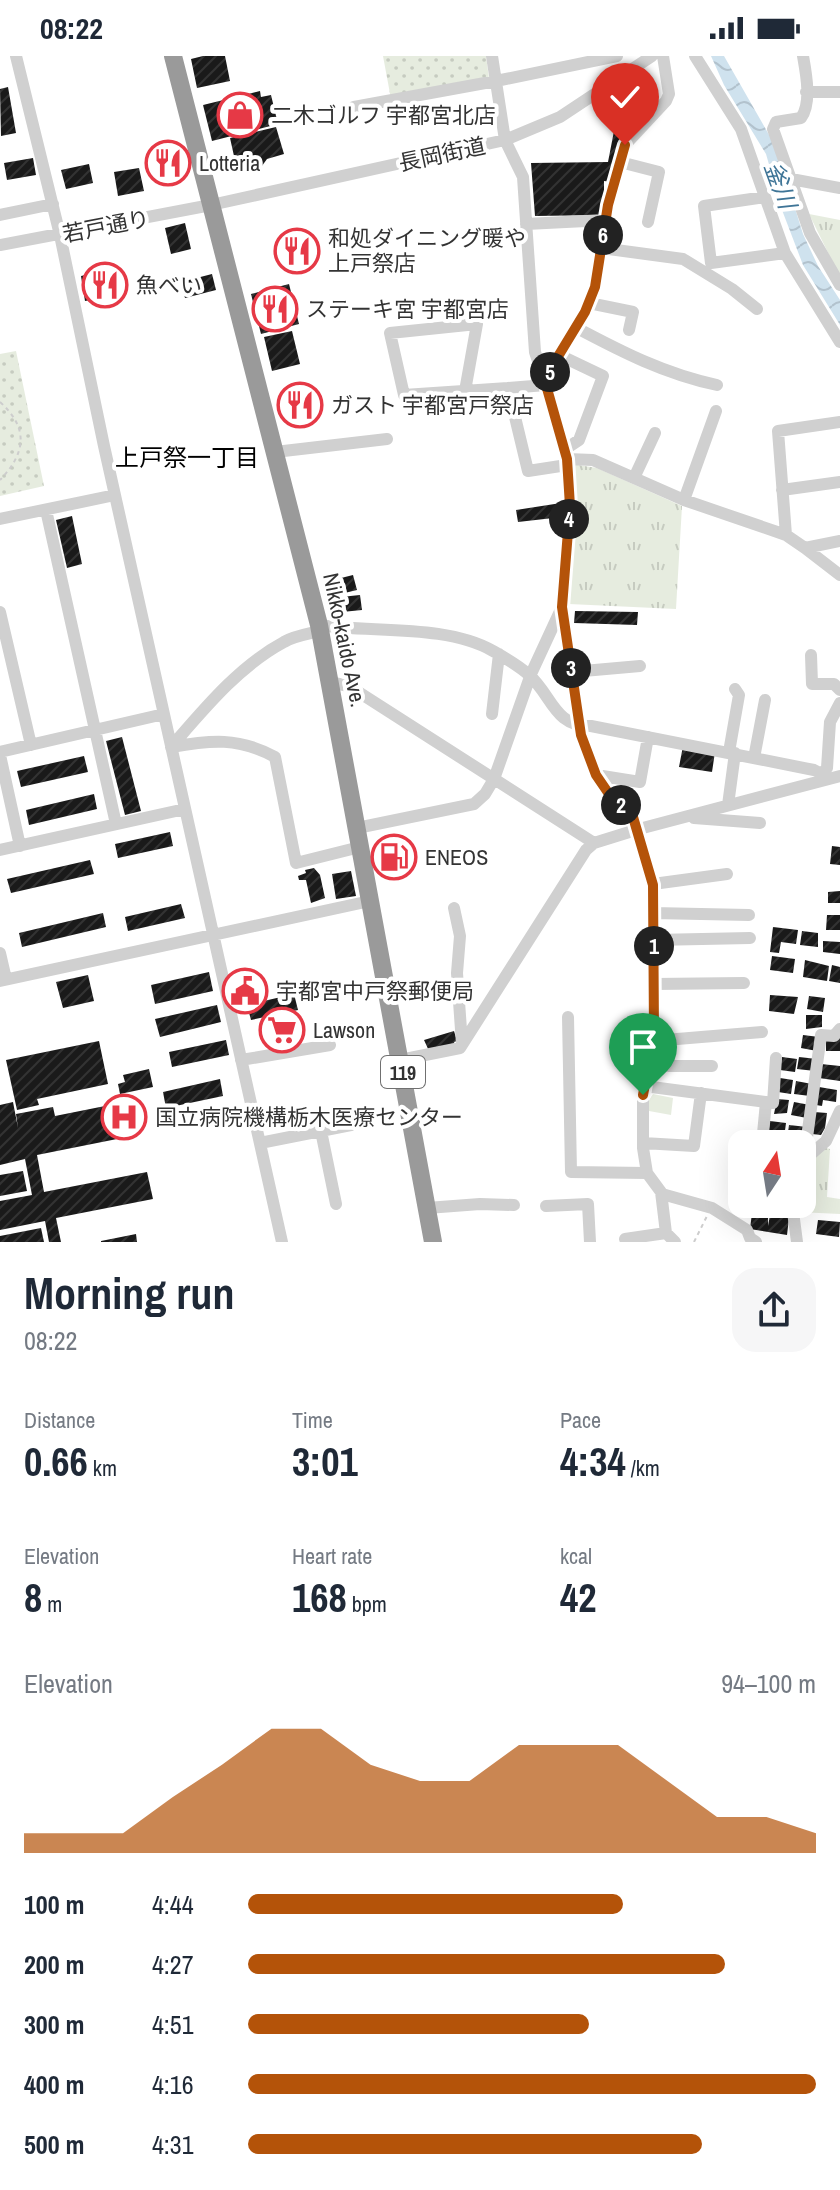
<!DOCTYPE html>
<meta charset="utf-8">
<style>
:root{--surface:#fff;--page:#f6f6f7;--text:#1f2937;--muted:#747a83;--accent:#b45309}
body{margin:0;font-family:"Archivo Narrow","Noto Sans JP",sans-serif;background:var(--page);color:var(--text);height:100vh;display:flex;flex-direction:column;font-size:30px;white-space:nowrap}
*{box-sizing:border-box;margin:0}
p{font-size:26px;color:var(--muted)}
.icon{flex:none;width:44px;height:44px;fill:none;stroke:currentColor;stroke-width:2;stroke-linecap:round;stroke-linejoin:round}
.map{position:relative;height:1186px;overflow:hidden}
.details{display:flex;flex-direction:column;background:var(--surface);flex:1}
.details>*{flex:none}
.needle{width:52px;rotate:12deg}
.tools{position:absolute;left:728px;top:1074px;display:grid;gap:16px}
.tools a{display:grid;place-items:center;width:88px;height:88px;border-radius:16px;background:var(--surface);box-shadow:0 8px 32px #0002;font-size:40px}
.pin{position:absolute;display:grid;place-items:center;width:68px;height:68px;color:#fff;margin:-82px -34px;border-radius:50% 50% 50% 0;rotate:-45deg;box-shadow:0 0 8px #0007}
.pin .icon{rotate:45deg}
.km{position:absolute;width:40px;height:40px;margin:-20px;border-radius:50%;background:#222;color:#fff;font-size:22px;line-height:40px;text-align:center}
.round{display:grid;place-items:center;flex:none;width:84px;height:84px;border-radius:24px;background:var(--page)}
.head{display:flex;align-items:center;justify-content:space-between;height:136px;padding:0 24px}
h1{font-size:44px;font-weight:700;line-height:60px}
.stats{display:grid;grid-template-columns:repeat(3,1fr);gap:12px;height:136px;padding:8px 24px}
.stats div{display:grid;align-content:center}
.stats b{font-size:40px;font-weight:700}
.stats small{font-size:22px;font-weight:400}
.stats p{font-size:22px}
.chart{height:224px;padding:16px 24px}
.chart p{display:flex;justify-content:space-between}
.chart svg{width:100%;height:144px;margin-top:8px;fill:var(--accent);opacity:.7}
ul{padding:0 24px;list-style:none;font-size:26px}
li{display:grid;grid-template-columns:128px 96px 1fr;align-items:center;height:60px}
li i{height:20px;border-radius:10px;background:var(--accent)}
.status{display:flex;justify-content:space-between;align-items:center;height:56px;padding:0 40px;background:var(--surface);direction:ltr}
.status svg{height:22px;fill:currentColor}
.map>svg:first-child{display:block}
.grass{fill:url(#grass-dots)}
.park{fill:url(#park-tufts)}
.water{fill:url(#water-waves)}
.building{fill:url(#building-hatch)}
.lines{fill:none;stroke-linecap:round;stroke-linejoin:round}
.path{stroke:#cdcdcd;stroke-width:2;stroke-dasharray:4 4;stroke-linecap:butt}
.minor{stroke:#d0d0d0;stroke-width:12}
.highway{stroke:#9a9a9a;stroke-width:18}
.route-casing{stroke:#fff;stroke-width:16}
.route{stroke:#b45309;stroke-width:10}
.labels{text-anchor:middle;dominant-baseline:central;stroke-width:8;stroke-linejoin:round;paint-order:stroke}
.shield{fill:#fff;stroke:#707070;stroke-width:2}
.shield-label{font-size:20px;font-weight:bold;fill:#333}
.poi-label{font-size:22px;fill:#333;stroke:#fff;text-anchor:start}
.street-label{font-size:22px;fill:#333;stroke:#fff}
.water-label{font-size:24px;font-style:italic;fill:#3f7597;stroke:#fff}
.neighbourhood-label{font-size:24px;fill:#000;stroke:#fff}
</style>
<div class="status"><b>08:22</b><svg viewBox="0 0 49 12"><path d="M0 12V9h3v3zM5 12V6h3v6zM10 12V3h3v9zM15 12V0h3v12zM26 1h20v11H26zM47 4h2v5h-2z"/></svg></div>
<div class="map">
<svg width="840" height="1186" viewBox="0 0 840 1186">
<defs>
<pattern id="grass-dots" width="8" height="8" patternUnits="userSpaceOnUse" patternTransform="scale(2)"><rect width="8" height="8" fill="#e6ecdf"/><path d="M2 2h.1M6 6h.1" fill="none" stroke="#c6cbc0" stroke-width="1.8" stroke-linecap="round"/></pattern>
<pattern id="park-tufts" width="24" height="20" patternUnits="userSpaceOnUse" patternTransform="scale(2)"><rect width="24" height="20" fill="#e6ecdf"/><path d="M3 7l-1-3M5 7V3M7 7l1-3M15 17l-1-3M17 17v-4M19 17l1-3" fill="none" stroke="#c6cbc0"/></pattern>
<pattern id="water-waves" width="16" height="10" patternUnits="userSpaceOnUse" patternTransform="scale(2)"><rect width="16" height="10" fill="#cfe2ee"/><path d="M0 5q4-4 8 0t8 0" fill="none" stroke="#b2c2cd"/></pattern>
<pattern id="building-hatch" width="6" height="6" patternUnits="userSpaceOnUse" patternTransform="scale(2)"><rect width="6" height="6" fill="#1a1a1a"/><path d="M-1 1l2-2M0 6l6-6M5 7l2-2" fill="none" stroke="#333"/></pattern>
</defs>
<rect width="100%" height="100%" fill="#fff"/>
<path class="grass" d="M383,0H486L490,30L391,43Z
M16,295L44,430L0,440V298Z"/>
<path class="park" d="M809,158L840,164V221Z
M572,408L597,412L682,450L676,553L569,548L576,472Z
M653,1038L673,1042L671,1059L649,1055V1044Z
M823,1091L830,1093L827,1141L840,1143V1158L798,1156V1148H802V1112Z"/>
<path class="water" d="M711,0H724L776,91L803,178L818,210L840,244V269L803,209L782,154L766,98L724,29Z"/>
<path class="building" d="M203,0H225L230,25L197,32L191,3Z
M8,31L16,77L1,80L0,33Z
M260,35L261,41L271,39L278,68L212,85L203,49Z
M614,51L621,52L623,84L611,126L604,125V159L535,160L531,107L608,106L614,75Z
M276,71L284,98L267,103L262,110L250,106L236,109L230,82Z
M175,96L179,113L160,118L156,101Z
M33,102L36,119L7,124L4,107Z
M89,108L93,127L66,133L61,114Z
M139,112L144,135L118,140L114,116Z
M185,167L191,193L171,198L165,172Z
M311,176L315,209L283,213L279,180Z
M120,211L124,238L85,245L81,220Z
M212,218L216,234L185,242L181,226Z
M289,228L299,268L261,278L251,238Z
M292,275L300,308L272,315L264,281Z
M314,332L321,357L285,367L279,341Z
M561,447L562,461L518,466L516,454Z
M72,460L82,508L67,512L56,464Z
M353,519L357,534L328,541L325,526Z
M360,539L362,554L332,557L331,542Z
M575,555L638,556L637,569L574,567Z
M122,681L141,755L125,759L106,685Z
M683,690L715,696L712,716L679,711Z
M84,700L88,716L21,731L17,715Z
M94,738L97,753L29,769L26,754Z
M170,776L173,790L118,802L115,788Z
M832,790L840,791V809L830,808Z
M90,804L94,818L11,837L7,823Z
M314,812L320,819L325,842L311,847L306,824H299L298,820L306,817L305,814Z
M351,815L356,840L336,843L332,818Z
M840,835V847H828V836Z
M181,848L185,862L128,875L125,861Z
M103,857L106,871L22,891L19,877Z
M827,859H840V874H826Z
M773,871L798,874L796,888L781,886L779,897L770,896Z
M802,875L818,877V891L800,889Z
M823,885L840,886V898L823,896Z
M772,900L795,903L793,917L770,914Z
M805,904L829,910L827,925L803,921Z
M832,909L840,911V927L829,925Z
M209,916L213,935L155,948L151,929Z
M88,919L94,945L63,952L56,926Z
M252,929L255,945L242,948L236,932Z
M294,938L298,954L251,964L247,949Z
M770,939L798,941L794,958L769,955Z
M809,940L825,942L823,956L807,953Z
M217,949L221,966L160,981L155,963Z
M806,959H822V971L806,973Z
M289,960L294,983L275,987L270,964Z
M454,975L457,985L454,986L455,989L429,995L424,984Z
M803,979L819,981L817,995L801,992Z
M826,981L840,982V995H826Z
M226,984L229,999L172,1011L169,996Z
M99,985L108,1028L37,1043L39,1049L17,1054L6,1004Z
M782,1001L797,1003L795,1016L780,1014Z
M799,1001L817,1003L815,1015L797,1013Z
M821,1008L840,1010V1025L819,1022Z
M149,1013L153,1031L120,1038L118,1028L125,1026L123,1019Z
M780,1022L793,1024L791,1038L778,1036Z
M220,1023L223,1040L166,1052L163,1036Z
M796,1025L812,1028L810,1040L794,1038Z
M819,1031L837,1034L836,1046L823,1044L822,1050L816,1049Z
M777,1043L789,1044L787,1057L774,1058Z
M13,1046L18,1072L16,1058L53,1051L55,1060L115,1048L122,1082L37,1099L44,1136L147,1116L153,1143L56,1162L61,1186H49L45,1165L0,1174V1145L32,1139L25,1103L0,1109V1049Z
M794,1046L810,1049L807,1062L791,1059Z
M814,1056L827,1057L825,1072L821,1079L812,1078Z
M770,1065L786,1067L784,1082L768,1080Z
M789,1069L807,1071L805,1085L787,1083Z
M23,1115L27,1135L0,1140V1119Z
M761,1148H781L780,1154L760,1155Z
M752,1157L768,1159V1170L770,1159L789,1162L787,1179L750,1173Z
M818,1164L840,1166L839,1181L816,1178Z
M41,1172L44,1186H0V1180Z
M136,1178L137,1186H101V1185Z"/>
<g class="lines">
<path class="path" d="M0,346C29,372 26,397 0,424
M694,1186L707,1160"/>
<path class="minor" d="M16,0L60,179L104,390L282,1186
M492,0L505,84L523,121L535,296L546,329L508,332L528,415L567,409
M663,0L669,38L666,45L625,89L608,149L595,231L585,256L551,312L546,329L567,403L570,450L562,551L581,679L596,719L609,738L633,761L653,829L654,978L643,1039V1092L647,1117L661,1136L666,1177L675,1186
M695,0L741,73L785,197L840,286
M803,0C806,17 812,47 801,62L776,66L773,73L810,177L840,229
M806,36H840
M354,51L496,25L617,0
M620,106L659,116L648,166
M791,123L840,132
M765,141L704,150L711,207L785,197
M0,159L53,148
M526,168L606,164
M0,189L211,149L505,84L560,61L652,0
M601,192L683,203L732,233L757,253
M589,247L633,256L629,274
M575,271C622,296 665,318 717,329
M559,299L603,320L579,384L564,394
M465,335L477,268L390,277L404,339L508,332
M840,366L778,375L786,479L805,492L840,485
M275,396L387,383
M567,403L593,404L684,444L786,479
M634,422L655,377
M782,434L840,426
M684,444L716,355
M46,454L116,768
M0,463L115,439
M805,492L840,519
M0,556L31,689
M319,569C372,577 446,568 493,595C505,602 518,609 529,619C552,639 554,671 591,670L814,714L822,718L824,724
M811,599L812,628H834L840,634
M572,616L640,610
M329,626L349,630L594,787L639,773L840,720
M492,658L499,598
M171,691C211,684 238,681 275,701L296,807L360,791
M171,691C204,653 239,610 284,586C294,580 308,578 320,575
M0,696L164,658
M729,696L739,639L735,633
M0,699L20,790
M754,702L765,644
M822,718L827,712L830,666L840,647
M596,719L640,726L648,681
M728,749L735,697
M694,762L760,767
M357,772L474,748L485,738L494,723L531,618L562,551
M0,794L185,753
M653,828L727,818
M454,852L460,880L457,917L462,988
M653,857L749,859
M654,884L750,882
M0,897L6,923
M0,925L370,845
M654,928L744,927
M568,961L571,1116L647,1117
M653,985L762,976
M659,985L669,1010H712
M241,1004L330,989
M400,1004L460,992L586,794L594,787
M644,1030L773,1047L776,1002
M321,1075L336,1148
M260,1087L366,1066
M643,1087L694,1090L701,1037
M762,1088L766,1046
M808,1099L805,1096L821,979L834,980L840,973
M802,1106L826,1085L840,1055
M662,1138L712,1152L747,1174L750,1182L756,1186
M792,1148L797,1186
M546,1150L588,1148L590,1186
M427,1152L480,1148L514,1149
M625,1183L666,1177"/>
<path class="highway" d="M173,0L319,569L433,1186"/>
</g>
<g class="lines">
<g class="route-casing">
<path id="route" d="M625,89L608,149L595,231L585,256L551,312L546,329L567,403L570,450L562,551L581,679L596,719L609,738L633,761L653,829L654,978L643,1039"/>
</g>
<use href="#route" class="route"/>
</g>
<defs>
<g id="shop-ring" transform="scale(2.3)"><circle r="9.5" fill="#fff" stroke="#e63946" stroke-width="1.5"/><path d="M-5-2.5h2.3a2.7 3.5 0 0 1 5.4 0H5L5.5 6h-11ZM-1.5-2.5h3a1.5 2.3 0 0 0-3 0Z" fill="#e63946"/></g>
<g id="restaurant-ring" transform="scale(2.3)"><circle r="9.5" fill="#fff" stroke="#e63946" stroke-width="1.5"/><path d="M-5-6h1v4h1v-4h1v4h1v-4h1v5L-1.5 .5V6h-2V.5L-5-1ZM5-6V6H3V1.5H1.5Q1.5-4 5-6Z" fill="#e63946"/></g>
<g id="fuel-ring" transform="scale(2.3)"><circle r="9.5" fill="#fff" stroke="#e63946" stroke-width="1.5"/><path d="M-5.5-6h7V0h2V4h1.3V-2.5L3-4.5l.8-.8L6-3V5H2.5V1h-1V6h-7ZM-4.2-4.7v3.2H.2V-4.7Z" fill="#e63946"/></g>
<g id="civic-ring" transform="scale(2.3)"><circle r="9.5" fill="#fff" stroke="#e63946" stroke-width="1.5"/><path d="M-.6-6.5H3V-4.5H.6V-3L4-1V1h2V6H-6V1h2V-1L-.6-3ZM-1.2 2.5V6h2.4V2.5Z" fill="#e63946"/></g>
<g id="supermarket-ring" transform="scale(2.3)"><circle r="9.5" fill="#fff" stroke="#e63946" stroke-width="1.5"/><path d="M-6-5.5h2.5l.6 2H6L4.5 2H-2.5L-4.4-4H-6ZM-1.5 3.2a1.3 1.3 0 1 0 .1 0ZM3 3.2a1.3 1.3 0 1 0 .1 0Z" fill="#e63946"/></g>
<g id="hospital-ring" transform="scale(2.3)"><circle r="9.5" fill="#fff" stroke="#e63946" stroke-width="1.5"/><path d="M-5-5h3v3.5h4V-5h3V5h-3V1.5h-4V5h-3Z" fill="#e63946"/></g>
</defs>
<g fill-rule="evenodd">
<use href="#shop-ring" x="240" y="59"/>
<use href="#restaurant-ring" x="168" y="107"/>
<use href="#restaurant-ring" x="297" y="195"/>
<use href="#restaurant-ring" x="105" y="229"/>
<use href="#restaurant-ring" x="275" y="253"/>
<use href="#restaurant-ring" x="300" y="349"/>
<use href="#fuel-ring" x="394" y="801"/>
<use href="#civic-ring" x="245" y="935"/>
<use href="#supermarket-ring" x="282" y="974"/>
<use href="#hospital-ring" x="124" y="1061"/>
</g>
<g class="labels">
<rect class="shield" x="381" y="1000" width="44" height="32" rx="6"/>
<g class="shield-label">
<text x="403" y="1016">119</text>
</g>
<g class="poi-label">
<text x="271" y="59">二木ゴルフ 宇都宮北店</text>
<text x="199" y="107">Lotteria</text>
<text x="328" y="182">和処ダイニング暖や<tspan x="328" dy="25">上戸祭店</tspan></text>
<text x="136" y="229">魚べい</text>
<text x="306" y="253">ステーキ宮 宇都宮店</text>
<text x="331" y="349">ガスト 宇都宮戸祭店</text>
<text x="425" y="801">ENEOS</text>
<text x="276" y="935">宇都宮中戸祭郵便局</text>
<text x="313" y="974">Lawson</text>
<text x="155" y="1061">国立病院機構栃木医療センター</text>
</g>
<g class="street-label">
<text transform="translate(442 98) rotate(-12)">長岡街道</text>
<text transform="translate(106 170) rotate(-11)">若戸通り</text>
<text transform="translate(345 584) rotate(78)">Nikko-kaido Ave.</text>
</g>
<g class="water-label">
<text transform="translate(781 129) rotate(70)">釜川</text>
</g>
<g class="neighbourhood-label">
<text x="187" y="401">上戸祭一丁目</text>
</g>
</g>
</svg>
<div class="tools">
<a><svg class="needle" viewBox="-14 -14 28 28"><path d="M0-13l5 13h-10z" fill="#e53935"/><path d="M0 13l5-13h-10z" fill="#747a83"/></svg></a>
</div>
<div class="pin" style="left:643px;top:1039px;background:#1e9e55"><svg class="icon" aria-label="arrive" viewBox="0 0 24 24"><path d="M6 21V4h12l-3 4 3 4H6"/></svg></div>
<div class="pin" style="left:625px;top:89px;background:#d93025"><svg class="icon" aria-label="check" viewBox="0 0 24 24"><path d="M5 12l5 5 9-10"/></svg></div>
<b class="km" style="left:654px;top:890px">1</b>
<b class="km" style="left:621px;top:749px">2</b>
<b class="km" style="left:571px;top:612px">3</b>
<b class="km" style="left:569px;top:463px">4</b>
<b class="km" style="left:550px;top:316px">5</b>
<b class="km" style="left:603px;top:179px">6</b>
</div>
<section class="details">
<div class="head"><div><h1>Morning run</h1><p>08:22</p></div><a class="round"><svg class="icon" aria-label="share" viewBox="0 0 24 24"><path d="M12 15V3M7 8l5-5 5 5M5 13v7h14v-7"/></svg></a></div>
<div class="stats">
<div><p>Distance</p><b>0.66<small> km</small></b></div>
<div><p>Time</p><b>3:01</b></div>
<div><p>Pace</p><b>4:34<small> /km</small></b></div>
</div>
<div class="stats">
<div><p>Elevation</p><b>8<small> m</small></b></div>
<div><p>Heart rate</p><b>168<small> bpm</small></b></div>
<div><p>kcal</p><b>42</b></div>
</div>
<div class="chart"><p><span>Elevation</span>94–100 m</p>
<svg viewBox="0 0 160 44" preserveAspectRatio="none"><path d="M0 44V38L10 38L20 38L30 27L40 17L50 6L60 6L70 17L80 22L90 22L100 11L110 11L120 11L130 22L140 33L150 33L160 38V44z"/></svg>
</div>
<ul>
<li><b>100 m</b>4:44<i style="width:66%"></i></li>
<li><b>200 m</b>4:27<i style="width:84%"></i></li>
<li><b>300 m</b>4:51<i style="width:60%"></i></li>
<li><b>400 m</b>4:16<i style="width:100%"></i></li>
<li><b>500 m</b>4:31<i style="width:80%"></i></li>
</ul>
</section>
